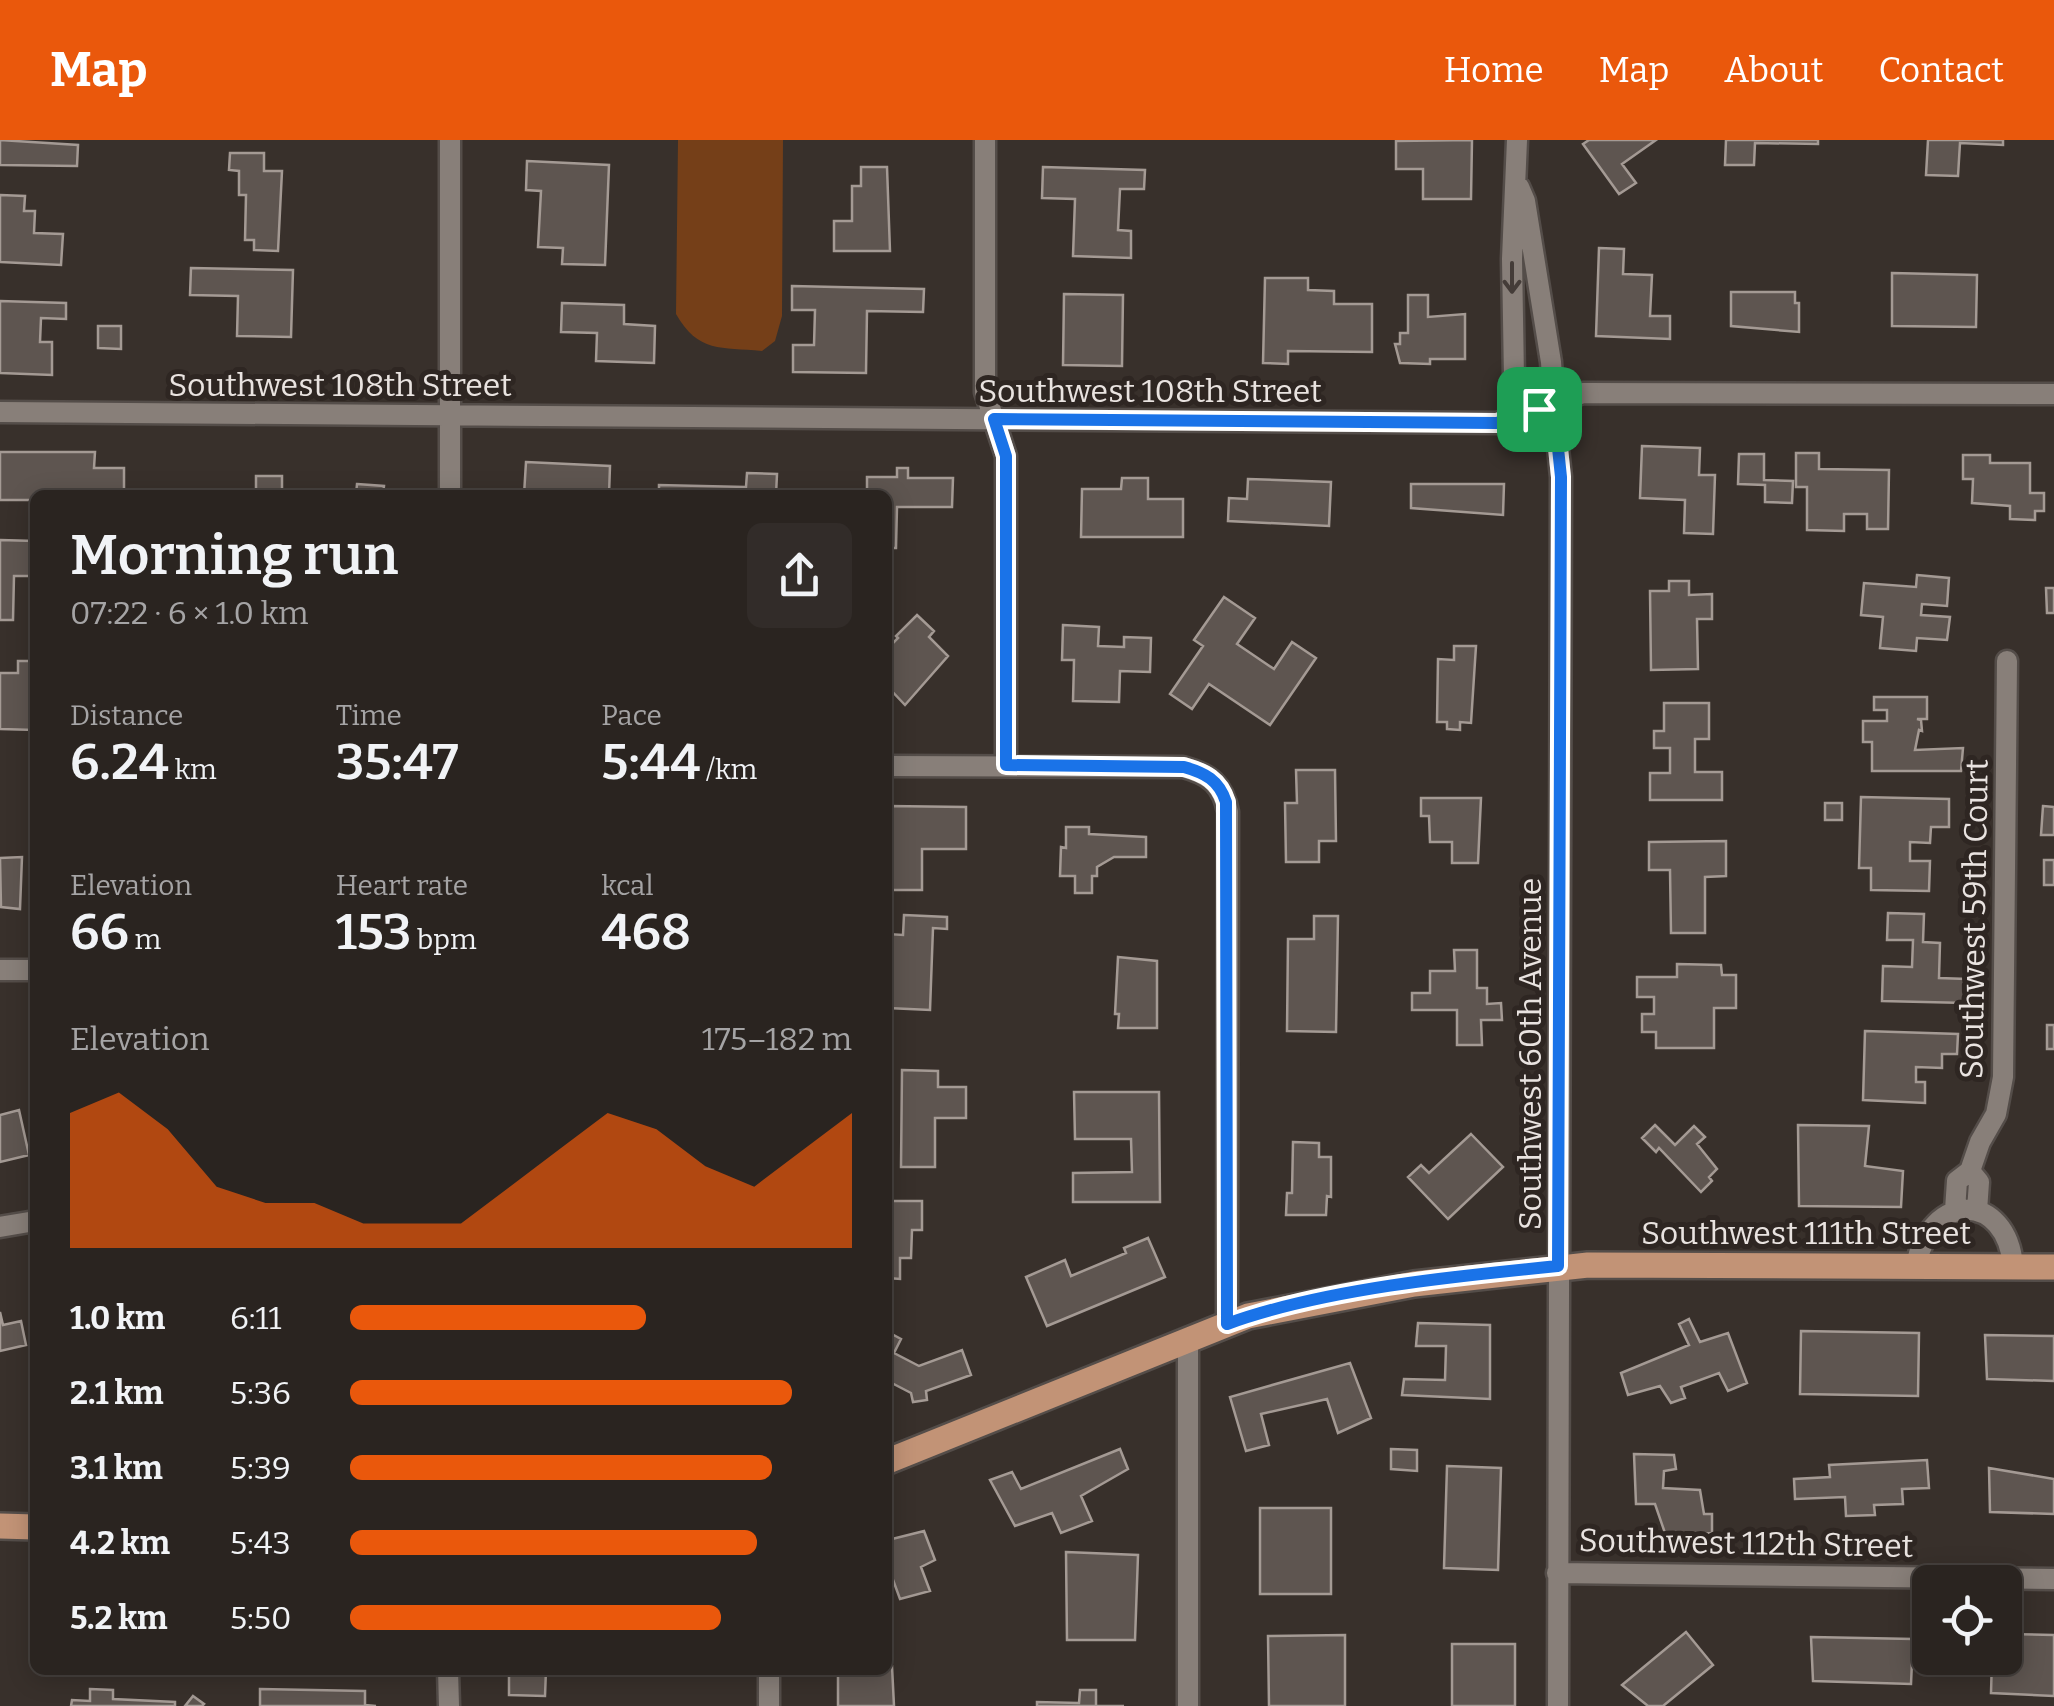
<!DOCTYPE html>
<meta charset="utf-8">
<style>
:root{--surface:#2a2420;--page:#322c29;--text:#f1f3f6;--muted:#a5a4a5;--line:#46413e;--accent:#ea580c}
body{margin:0;font-family:Bitter,serif;background:var(--page);color:var(--text);height:100vh;display:flex;flex-direction:column;font-size:38px;white-space:nowrap}
*{box-sizing:border-box;margin:0}
p{font-size:32px;color:var(--muted)}
.icon{flex:none;width:55px;height:55px;fill:none;stroke:currentColor;stroke-width:2;stroke-linecap:round;stroke-linejoin:round}
.map{position:relative;flex:1;overflow:hidden}
.sheet{position:absolute;left:30px;top:350px;width:862px;height:1185px;display:flex;flex-direction:column;background:var(--surface);border-radius:15px;box-shadow:0 5px 25px #0003,0 0 0 2px var(--line)}
.sheet>*{flex:none}
.fabs{position:absolute;left:1912px;top:1425px;display:grid;gap:20px}
.fabs a{display:grid;place-items:center;width:110px;height:110px;border-radius:15px;background:var(--surface);box-shadow:0 5px 25px #0003,0 0 0 2px var(--line);font-size:50px}
.pin{position:absolute;display:grid;place-items:center;width:85px;height:85px;color:#fff;margin:-42px;border-radius:20px;box-shadow:0 5px 15px #0006}
.round{display:grid;place-items:center;flex:none;width:105px;height:105px;border-radius:15px;background:var(--page)}
.overview{display:flex;align-items:center;justify-content:space-between;height:170px;padding:0 40px}
h1{font-size:55px;font-weight:600;line-height:75px}
.metrics{display:grid;grid-template-columns:repeat(3,1fr);gap:15px;height:170px;padding:10px 40px}
.metrics div{display:grid;align-content:center}
.metrics b{font-size:50px;font-weight:600}
.metrics small{font-size:28px;font-weight:400}
.metrics p{font-size:28px}
.chart{height:280px;padding:20px 40px}
.chart p{display:flex;justify-content:space-between}
.chart svg{width:100%;height:180px;margin-top:10px;fill:var(--accent);opacity:.7}
ul{padding:0 40px;list-style:none;font-size:32px}
li{display:grid;grid-template-columns:160px 120px 1fr;align-items:center;height:75px}
li i{height:25px;border-radius:12px;background:var(--accent)}
header{display:flex;align-items:center;gap:60px;box-sizing:border-box;height:140px;padding:0 50px;background:var(--accent);color:#fff}
header strong{font-size:48px}
nav{display:flex;gap:55px;margin-inline-start:auto;font-size:35px}
.map>svg:first-child{display:block}
.water{fill:#753f18}
.building{fill:#5e5550;stroke:#a49a94;stroke-width:2.5}
.lines{fill:none;stroke-linecap:round;stroke-linejoin:round}
.minor-casing{stroke:#544d49;stroke-width:25}
.major-casing{stroke:#544d49;stroke-width:30}
.minor{stroke:#887f79;stroke-width:20}
.major{stroke:#c29376;stroke-width:25}
.oneway{stroke:#443c38}
.route-casing{stroke:#fff;stroke-width:20}
.route{stroke:#1a73e8;stroke-width:12}
.labels{text-anchor:middle;dominant-baseline:central;stroke-width:10;stroke-linejoin:round;paint-order:stroke}
.street-label{font-size:32px;fill:#e9e3e0;stroke:#2e2622}
</style>
<header>
<strong>Map</strong>
<nav><a>Home</a><a>Map</a><a>About</a><a>Contact</a></nav>
</header>
<div class="map">
<svg width="2054" height="1566" viewBox="0 0 2054 1566">
<rect width="100%" height="100%" fill="#38302b"/>
<path class="water" d="M678,0H783L782,176L775,201L762,211C721,207 698,213 676,174Z"/>
<path class="building" d="M0,0L78,5L77,26L0,25Z
M1472,0L1471,59H1423V29H1396V1Z
M1589,0H1656L1622,24L1636,43L1619,54L1583,4Z
M1726,0H1818V4L1755,3L1754,25H1725Z
M1928,0H2003V5L1960,3L1958,36L1926,35Z
M230,13H264V31H282L278,111L254,110V100H245L246,55H239V31L229,30Z
M527,21L609,25L605,125L562,124L563,108L538,107L541,51L526,50Z
M861,27H887L890,111H834V81H852V46H861Z
M1043,27L1145,30L1144,49H1120L1118,90L1131,91V118L1073,116L1075,59L1042,58Z
M0,55L25,56L24,71H35L34,93L63,94L61,125L0,122Z
M1599,108L1624,109L1623,134L1652,135L1650,176H1670V199L1596,196Z
M191,128L293,130L291,197L237,196L238,156L190,155Z
M1892,133L1977,135L1976,187L1892,186Z
M1265,138H1308V150L1334,151V164H1372V212L1288,211V224L1263,223Z
M792,146L924,149L923,172L867,171L866,233L793,232V205H814L815,170H792Z
M1731,152H1795V163H1799V192L1731,186Z
M1064,154L1123,155L1122,226L1063,225Z
M1408,155H1428V177L1465,174V219H1430V224L1400,223L1395,204H1400V193H1408Z
M0,161L66,163V179L41,178L40,202H52V235L0,233Z
M562,163L624,165V184L655,186L654,223L596,221L597,193L561,192Z
M98,186H121V209L98,208Z
M1642,306L1700,308L1699,335H1715L1713,394L1684,393L1685,360L1640,358Z
M0,312H95L94,328H124V355H35V360H0Z
M1796,313H1819V329L1889,330L1888,389H1867V374H1844V391L1807,390V347H1796Z
M1739,314H1764V340L1793,341L1792,363L1765,362V345L1738,344Z
M1963,315H1990V323H2030V353H2044V371H2035V380L2010,379V366L1972,363L1973,339H1963Z
M526,322L610,326L609,355H524Z
M897,328H908V338H953L952,367H897L896,408H888V355H867V337H897Z
M747,333L777,334L776,355H659V345L746,347Z
M256,336H282V355H256Z
M1122,338H1148V359H1183V397H1081L1082,349H1121Z
M1248,339L1331,342L1329,386L1228,381L1229,358L1247,359Z
M357,344L384,346L383,355H356Z
M1411,344H1504L1503,375L1411,368Z
M0,400L35,401V436H14L13,480H0Z
M1917,435L1949,438L1947,466L1922,464L1921,475L1950,477L1947,500L1917,498L1916,511L1880,508L1883,477L1861,475L1864,443L1916,447Z
M1669,441H1689V455L1712,454V479H1697L1698,529L1651,530L1650,451H1669Z
M2046,448H2054V473H2047Z
M1224,457L1255,478L1237,504L1274,529L1292,502L1316,518L1270,585L1209,544L1192,569L1170,554L1203,506L1194,500Z
M917,475L934,491L929,497L948,516L905,565L888,547V523L891,519L890,506L898,498L896,496Z
M1063,485L1099,487L1098,506L1124,507V497L1151,498L1150,532L1120,531L1119,562L1073,561L1074,520H1062Z
M1454,506H1476L1471,583L1460,582V590L1447,589V582H1437L1438,519L1454,520Z
M18,521H35V590L0,589V533H18Z
M1874,557H1927V579H1917L1921,580L1922,591L1919,590L1915,610L1963,608L1961,631H1872V602H1863V581H1887V570H1874Z
M1664,563H1709V599H1695V632H1722V660H1650V633H1670V608H1654V591H1664Z
M1296,630H1335L1336,701H1319V722H1286L1285,663H1297Z
M1861,657L1949,659V687H1931L1930,703L1910,702V721H1930L1929,751L1871,750V728H1859Z
M1421,658H1481L1478,723H1452V702H1430L1429,676H1421Z
M1825,663H1842V680H1825Z
M888,666L966,667V709H922V750H888Z
M2043,666L2054,667V695H2041Z
M1066,687H1089V694L1146,697V717H1114L1097,727V736H1092V753H1075V736H1060L1061,707L1066,708Z
M1726,701V736L1705,737V793H1671L1670,730H1649V702Z
M22,717L20,769L1,767L0,718Z
M2044,720H2054V745H2044Z
M1888,773L1924,774L1923,802L1940,803L1939,838L1967,839L1966,863L1882,861L1883,826L1912,827L1913,800H1887Z
M904,775L947,777V789L933,788L930,870L888,868L890,822H888V794L903,795Z
M1314,776H1338L1336,892L1287,891L1288,799H1314Z
M1454,810H1477V848H1487V864L1501,863L1502,880H1481L1482,905H1457V870H1412V853H1430V831H1455Z
M1118,817L1157,821V888H1118L1119,874H1115Z
M1677,824L1721,825L1722,835H1736V868H1714V908H1656V892H1642V874H1654V857H1637V837H1677Z
M2047,885H2054V909H2047Z
M1865,891L1958,894L1957,914H1942V928L1916,927V942H1925V963L1863,960Z
M902,930L938,931V947H966V978H935V1027H901Z
M1074,952H1159L1160,1062H1073V1033L1132,1032L1131,999H1075Z
M19,970L29,1015L0,1022V975Z
M1655,985L1675,1005L1694,986L1705,997L1697,1004L1717,1029L1709,1037L1712,1041L1701,1052L1659,1008L1656,1012L1642,998Z
M1798,985L1869,986L1865,1026L1903,1031L1901,1067L1799,1066Z
M1471,994L1503,1027L1448,1079L1408,1037L1421,1025L1429,1033Z
M1293,1002L1319,1003V1017H1331V1057L1327,1056L1326,1075H1286L1287,1053H1292Z
M888,1061H922V1090H912L911,1118H900V1139L888,1138Z
M1148,1098L1165,1137L1047,1186L1026,1137L1065,1120L1071,1136L1126,1113L1124,1108Z
M0,1172L3,1185L21,1181L26,1205L0,1211Z
M1689,1179L1700,1202L1728,1193L1747,1243L1728,1251L1719,1233L1681,1247L1685,1258L1671,1263L1660,1246L1628,1255L1621,1233L1689,1205L1679,1184Z
M1418,1183L1490,1185V1259L1402,1255L1404,1239L1445,1240L1446,1206H1416Z
M1801,1191L1919,1193L1918,1256L1800,1254Z
M888,1192L901,1199L894,1213L919,1226L962,1210L971,1235L926,1251L927,1260L913,1262L911,1253L888,1241Z
M1985,1195L2054,1196V1241L1987,1239Z
M1350,1223L1371,1278L1338,1293L1327,1259L1261,1274L1269,1305L1246,1311L1230,1257Z
M1120,1309L1128,1329L1081,1356L1092,1381L1061,1393L1052,1373L1015,1386L990,1340L1012,1332L1021,1349Z
M1391,1309L1417,1310V1331L1391,1329Z
M1634,1314L1674,1315L1676,1329L1664,1331L1663,1348L1700,1350L1704,1374H1712V1393L1666,1396L1655,1364H1636Z
M1927,1320L1929,1348L1902,1349L1903,1364L1874,1365L1875,1375L1846,1376L1845,1357L1795,1359L1794,1339L1830,1337L1829,1325Z
M1447,1326L1501,1328L1498,1430L1444,1428Z
M1989,1328L2054,1339V1374L1990,1372Z
M1260,1368H1331V1454H1260Z
M924,1391L935,1420L921,1427L930,1451L900,1459L892,1437L888,1439V1400Z
M1066,1412L1138,1415L1135,1500H1067Z
M1686,1492L1713,1525L1663,1566H1648L1622,1545Z
M2005,1494L2054,1495V1556L1991,1553L1992,1518H2005Z
M1345,1495V1566H1269L1268,1496Z
M1811,1497L1913,1499L1911,1544L1813,1541Z
M1452,1504H1515V1566H1452Z
M888,1525L892,1526L894,1566H838V1530H888Z
M509,1530H546L545,1556L509,1555Z
M90,1549L113,1550V1559L175,1562V1566H71L72,1560L90,1561Z
M260,1549L365,1551V1565L376,1566H260Z
M1080,1550H1096V1566H1124H1037V1562L1079,1563Z
M193,1556L204,1564L202,1566H185Z"/>
<g class="lines">
<g class="minor-casing">
<path id="minor" d="M985,0V252L1006,316V625
M1517,0L1512,119L1514,238L1520,251L1556,289L1561,337L1558,1566
M1519,47L1525,61L1551,222L1552,237L1539,269
M0,272L1497,283L1583,253L2054,254
M450,355V0
M888,626L1183,627C1210,634 1223,645 1228,672L1227,1184
M0,830H35
M1970,1031L1979,1042L1977,1071
M1955,1070L1957,1041L1970,1031L1980,1002L1996,974L2003,937L2007,521
M0,1087L35,1081
M1916,1126C1930,1050 2007,1052 2013,1126
M1557,1433L2054,1439
M448,1530L449,1566
M769,1566V1530
M1188,1566V1200"/>
</g>
<g class="major-casing">
<path id="major" d="M888,1321L1248,1176L1414,1144L1588,1125L2054,1127
M0,1386L35,1387"/>
</g>
<use href="#minor" class="minor"/>
<use href="#major" class="major"/>
</g>
<defs><path id="oneway-shaft" d="M-6 0H5M1.5-3L5.5 0L1.5 3" fill="none" stroke-width="1.6" stroke-linecap="round" stroke-linejoin="round" transform="scale(2.5)"/></defs>
<use class="oneway" href="#oneway-shaft" transform="translate(1512 138) rotate(90)"/>
<g class="lines">
<g class="route-casing">
<path id="route" d="M1539,269L1556,289L1561,337L1558,1126C1456,1136 1323,1149 1227,1184L1226,662C1219,640 1205,633 1184,627L1006,625V316L994,279L1497,283Z"/>
</g>
<use href="#route" class="route"/>
</g>
<g class="labels">
<g class="street-label">
<text x="340" y="245">Southwest 108th Street</text>
<text x="1150" y="251">Southwest 108th Street</text>
<text transform="translate(1974 779) rotate(-89)">Southwest 59th Court</text>
<text transform="translate(1530 914) rotate(-90)">Southwest 60th Avenue</text>
<text x="1806" y="1093">Southwest 111th Street</text>
<text transform="translate(1746 1403) rotate(1)">Southwest 112th Street</text>
</g>
</g>
</svg>
<div class="fabs">
<a><svg class="icon" aria-label="locate" viewBox="0 0 24 24"><circle cx="12" cy="12" r="6"/><path d="M12 2v4M12 18v4M2 12h4M18 12h4"/></svg></a>
</div>
<div class="pin" style="left:1539px;top:269px;background:#1e9e55"><svg class="icon" aria-label="arrive" viewBox="0 0 24 24"><path d="M6 21V4h12l-3 4 3 4H6"/></svg></div>
<section class="sheet">
<div class="overview"><div><h1>Morning run</h1><p>07:22 · 6 × 1.0 km</p></div><a class="round"><svg class="icon" aria-label="share" viewBox="0 0 24 24"><path d="M12 15V3M7 8l5-5 5 5M5 13v7h14v-7"/></svg></a></div>
<div class="metrics">
<div><p>Distance</p><b>6.24<small> km</small></b></div>
<div><p>Time</p><b>35:47</b></div>
<div><p>Pace</p><b>5:44<small> /km</small></b></div>
</div>
<div class="metrics">
<div><p>Elevation</p><b>66<small> m</small></b></div>
<div><p>Heart rate</p><b>153<small> bpm</small></b></div>
<div><p>kcal</p><b>468</b></div>
</div>
<div class="chart"><p><span>Elevation</span>175–182 m</p>
<svg viewBox="0 0 160 44" preserveAspectRatio="none"><path d="M0 44V11L10 6L20 15L30 29L40 33L50 33L60 38L70 38L80 38L90 29L100 20L110 11L120 15L130 24L140 29L150 20L160 11V44z"/></svg>
</div>
<ul>
<li><b>1.0 km</b>6:11<i style="width:59%"></i></li>
<li><b>2.1 km</b>5:36<i style="width:88%"></i></li>
<li><b>3.1 km</b>5:39<i style="width:84%"></i></li>
<li><b>4.2 km</b>5:43<i style="width:81%"></i></li>
<li><b>5.2 km</b>5:50<i style="width:74%"></i></li>
</ul>
</section>
</div>
